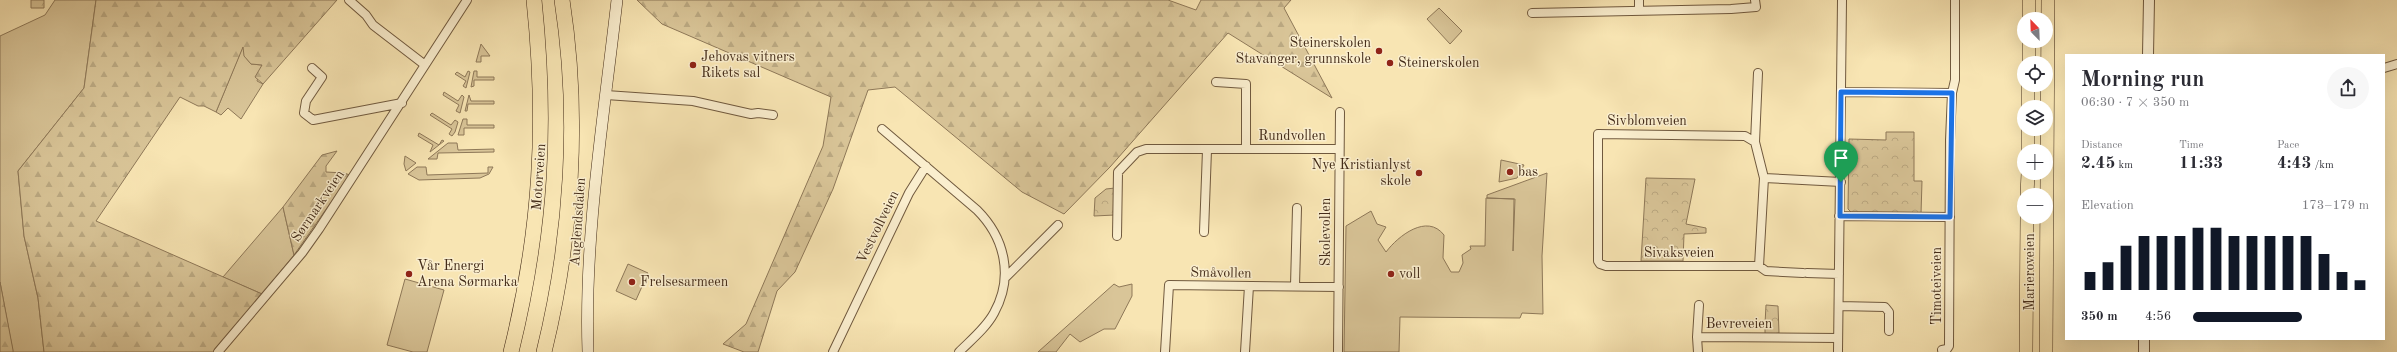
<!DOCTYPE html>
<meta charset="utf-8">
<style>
:root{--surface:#fff;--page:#f7f7f7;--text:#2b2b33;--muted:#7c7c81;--accent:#111827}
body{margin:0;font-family:"Old Standard TT",serif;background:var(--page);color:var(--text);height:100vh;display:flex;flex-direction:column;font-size:15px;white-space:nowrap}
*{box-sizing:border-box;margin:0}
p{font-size:13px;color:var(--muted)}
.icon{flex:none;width:22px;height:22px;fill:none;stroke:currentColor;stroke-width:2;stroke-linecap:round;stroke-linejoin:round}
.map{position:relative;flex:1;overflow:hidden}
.drawer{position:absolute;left:2065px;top:54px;width:320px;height:286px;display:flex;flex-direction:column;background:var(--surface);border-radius:0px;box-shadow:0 4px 16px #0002}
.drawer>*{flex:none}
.needle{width:26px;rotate:337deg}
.fabs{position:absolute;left:2017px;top:12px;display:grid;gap:8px}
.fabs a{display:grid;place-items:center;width:36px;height:36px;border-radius:50%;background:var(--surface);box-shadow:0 4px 16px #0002;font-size:20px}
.pin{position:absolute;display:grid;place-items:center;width:34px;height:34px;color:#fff;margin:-41px -17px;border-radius:50% 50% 50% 0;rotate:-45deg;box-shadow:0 0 4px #0007}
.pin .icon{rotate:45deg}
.round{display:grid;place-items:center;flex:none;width:42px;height:42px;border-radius:21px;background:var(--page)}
.head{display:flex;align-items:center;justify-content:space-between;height:68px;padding:0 16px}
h1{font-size:22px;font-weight:700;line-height:30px}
.metrics{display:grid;grid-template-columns:repeat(3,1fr);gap:6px;height:68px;padding:4px 16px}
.metrics div{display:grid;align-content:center}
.metrics b{font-size:17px;font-weight:700}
.metrics small{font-size:11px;font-weight:400}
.metrics p{font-size:11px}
.chart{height:112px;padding:8px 16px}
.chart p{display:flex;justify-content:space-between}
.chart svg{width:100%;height:72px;margin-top:4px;stroke:var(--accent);stroke-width:6}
ul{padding:0 16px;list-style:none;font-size:13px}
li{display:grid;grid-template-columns:64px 48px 1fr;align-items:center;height:30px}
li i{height:10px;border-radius:5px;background:var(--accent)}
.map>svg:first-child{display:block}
.green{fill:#d9c598;stroke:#8e7858}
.forest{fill:url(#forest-firs);stroke:#8e7858}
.park{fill:url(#park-crowns);stroke:#8e7858}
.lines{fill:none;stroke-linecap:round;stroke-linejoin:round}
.minor-casing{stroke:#70593e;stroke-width:10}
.tertiary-casing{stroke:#70593e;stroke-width:12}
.secondary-casing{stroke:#422a17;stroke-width:12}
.primary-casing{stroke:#422a17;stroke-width:14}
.motorway-casing{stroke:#422a17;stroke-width:16}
.minor{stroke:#faeece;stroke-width:8}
.tertiary{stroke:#faeece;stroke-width:10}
.secondary{stroke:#faeece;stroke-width:11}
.primary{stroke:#f8e5b3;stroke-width:13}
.motorway{stroke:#f8e5b3;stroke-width:15}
.route-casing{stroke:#fff;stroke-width:8}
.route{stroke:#1a73e8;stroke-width:5}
.poi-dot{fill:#8f2418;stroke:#faeece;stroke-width:1.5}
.labels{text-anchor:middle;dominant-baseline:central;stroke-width:3;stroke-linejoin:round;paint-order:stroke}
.poi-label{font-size:14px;fill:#422a17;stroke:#faeece;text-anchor:start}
.street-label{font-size:14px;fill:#422a17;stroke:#faeece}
</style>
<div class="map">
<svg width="2397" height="352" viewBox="0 0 2397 352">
<defs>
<pattern id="forest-firs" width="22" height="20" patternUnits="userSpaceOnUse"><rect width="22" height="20" fill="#d9c598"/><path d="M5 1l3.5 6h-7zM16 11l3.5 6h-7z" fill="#bba982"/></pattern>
<pattern id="park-crowns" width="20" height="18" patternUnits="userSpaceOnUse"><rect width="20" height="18" fill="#d9c598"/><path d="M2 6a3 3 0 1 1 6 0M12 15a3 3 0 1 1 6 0" fill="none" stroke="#bba982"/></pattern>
</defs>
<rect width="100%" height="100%" fill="#f8e5b3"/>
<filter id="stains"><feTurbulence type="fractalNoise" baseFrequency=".005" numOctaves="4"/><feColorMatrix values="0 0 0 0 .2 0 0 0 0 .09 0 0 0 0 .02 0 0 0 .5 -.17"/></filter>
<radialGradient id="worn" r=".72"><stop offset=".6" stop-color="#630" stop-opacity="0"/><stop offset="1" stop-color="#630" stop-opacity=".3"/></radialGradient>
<path class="green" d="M55,0H96L84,88L18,171L24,236L38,298L44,352H13L0,282V36L45,15Z
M1439,8L1462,31L1450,44L1427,19Z
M481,44L490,56H481V62H476Z
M243,46L247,59L251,64L262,65L257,81L263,84L241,119L228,108L221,115L216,112Z
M468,71L470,72L466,88L463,86L466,81L455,74L457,72L465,77Z
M474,71H477V77H494V80H474V86L471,87Z
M444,92L458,101L462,95L464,97L460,113L456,111L459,105L443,95Z
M469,95L471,101H494V104H468L467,111H465Z
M432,113L451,125L455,120L458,122L455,132L452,136L449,134L452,129L430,115Z
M463,119H467V125H494V128H464V135H458Z
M419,133L439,145L442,140L444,141L430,152L433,145L418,136Z
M448,143H457L458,150L494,149V152L438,153L437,159H428Z
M405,156L416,163L406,171L404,164Z
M1501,160L1524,165L1517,178L1499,182Z
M417,167H426L427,175L488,173V167H493L489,174L480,178L419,180L408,174Z
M1547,173L1542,256L1543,314L1522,313L1520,318L1400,317L1399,352H1344L1346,226L1371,211L1377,224L1386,227L1378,240L1386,252C1398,236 1427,213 1444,235L1443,258L1451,272H1459L1463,263L1462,255L1471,249L1470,246H1485L1486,198L1514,199L1513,251L1515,199L1487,198V195Z
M283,207L294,255L262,294L223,277Z
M628,264L648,273L636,300L616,291Z
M405,279L444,290L427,352H413L387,345Z
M1114,284L1119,287L1132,284V296L1115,329H1104L1080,342L1070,334L1056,352H1038Z"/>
<path class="forest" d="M96,0H337L263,84L255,77L262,65L251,64L244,56L243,47L216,112L204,106H198L180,97L96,221L262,294L214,352H44L38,298L24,236L18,171L84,88Z
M637,0H1168L1196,10L1201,0H1291L1284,8L1332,98L1228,33L1110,167L1064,214L1022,192L895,87L868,90L833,189L795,272L777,291L758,352H744L723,344L746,324L823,146L831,97L662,24Z
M337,151L326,166V172L344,173L350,175L294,255L283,207L322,155Z
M0,282L13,350V352H0Z"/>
<path class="park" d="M31,0H44V8H31Z
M1886,132H1914V181H1922L1921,214L1852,213L1848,209L1849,139L1886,140Z
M1646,178L1695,179L1686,224L1706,228V233L1684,234L1683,261H1641Z
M1115,188V215L1094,216L1095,198L1106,189Z
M1766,305L1778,306L1779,333L1765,335V329L1769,328V324H1765Z"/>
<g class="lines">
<g class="minor-casing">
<path id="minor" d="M349,0L366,15L373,25L425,65
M1639,0V11
M1532,13L1731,9L1756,7L1755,0
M312,68L322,77L306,101L304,113L313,120L402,103
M2384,68L2397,64
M1216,82L1246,84V149
M1841,92L1952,93
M606,95L693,101L751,114L758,113L773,115
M882,129L977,210C1005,238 1014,277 994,313C986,328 971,340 959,352
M1755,142L1758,73
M1764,178L1759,266H1606L1600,264L1598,261V134L1745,136L1755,142L1764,178L1841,182
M1839,216L1950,217
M1204,232L1207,150
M1117,236L1118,172L1137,152L1146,149H1339
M1759,266L1766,271L1803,273
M1807,273L1839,274
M1006,277L1058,225
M1295,286L1297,208
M1839,306L1885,307L1889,312V331
M1697,337L1699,305
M1942,350L1947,349L1949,346L1950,140L1952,93L1955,80V0
M218,352L302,253L319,229L467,0
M833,352L909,193L926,166
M1165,352L1169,285L1339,287
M1245,352L1249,286
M1338,352L1340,112
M1698,352L1697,337L1838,338
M1838,352L1842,0"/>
</g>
<g class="tertiary-casing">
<path id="tertiary" d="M2148,55L2149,0
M2144,339V352"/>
</g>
<g class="secondary-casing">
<path id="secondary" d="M588,352C584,235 604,116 617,0"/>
</g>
<g class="primary-casing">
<path id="primary" d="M2029,19V0
M2029,63V41
M2028,107V85
M2028,151V129
M2027,195L2028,173
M2026,352L2027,217
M2046,352L2048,0"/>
</g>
<g class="motorway-casing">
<path id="motorway" d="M511,352C541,231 547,124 534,0
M544,352C572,238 580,116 562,0"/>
</g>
<use href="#minor" class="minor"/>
<use href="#tertiary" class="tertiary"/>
<use href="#secondary" class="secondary"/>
<use href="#primary" class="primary"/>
<use href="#motorway" class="motorway"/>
</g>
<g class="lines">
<g class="route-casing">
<path id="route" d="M1841,92L1952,93L1950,217L1840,216Z"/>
</g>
<use href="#route" class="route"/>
</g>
<g class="poi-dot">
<circle cx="1379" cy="51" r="4"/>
<circle cx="1390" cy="63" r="4"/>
<circle cx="693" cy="65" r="4"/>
<circle cx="1510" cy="172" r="4"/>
<circle cx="1419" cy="173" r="4"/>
<circle cx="409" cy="274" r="4"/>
<circle cx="1391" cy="274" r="4"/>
<circle cx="632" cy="282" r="4"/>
</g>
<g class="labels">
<g class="poi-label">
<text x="1371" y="43" text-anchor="end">Steinerskolen<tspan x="1371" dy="16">Stavanger, grunnskole</tspan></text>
<text x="701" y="57">Jehovas vitners<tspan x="701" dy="16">Rikets sal</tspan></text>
<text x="1398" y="63">Steinerskolen</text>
<text x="1411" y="165" text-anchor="end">Nye Kristianlyst<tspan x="1411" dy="16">skole</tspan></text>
<text x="1518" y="172">bas</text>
<text x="417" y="266">Vår Energi<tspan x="417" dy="16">Arena Sørmarka</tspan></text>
<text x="1399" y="274">voll</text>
<text x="640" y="282">Frelsesarmeen</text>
</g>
<g class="street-label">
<text x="1647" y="121">Sivblomveien</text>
<text x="1292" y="136">Rundvollen</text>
<text transform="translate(539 177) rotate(-86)">Motorveien</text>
<text transform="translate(318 206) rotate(-56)">Sørmarkveien</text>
<text transform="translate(578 222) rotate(-86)">Auglendsdalen</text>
<text transform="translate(878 227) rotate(-64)">Vestvollveien</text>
<text transform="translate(1326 232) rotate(-90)">Skolevollen</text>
<text x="1679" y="253">Sivaksveien</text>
<text transform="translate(2030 272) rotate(-90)">Marieroveien</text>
<text transform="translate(1221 273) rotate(1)">Småvollen</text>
<text transform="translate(1937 286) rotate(-90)">Timoteiveien</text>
<text x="1739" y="324">Bevreveien</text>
</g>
</g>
<rect width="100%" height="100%" filter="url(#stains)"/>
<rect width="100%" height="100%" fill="url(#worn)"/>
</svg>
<div class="fabs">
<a><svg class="needle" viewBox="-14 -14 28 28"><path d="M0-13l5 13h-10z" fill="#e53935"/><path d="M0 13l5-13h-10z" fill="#7c7c81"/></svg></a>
<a><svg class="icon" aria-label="locate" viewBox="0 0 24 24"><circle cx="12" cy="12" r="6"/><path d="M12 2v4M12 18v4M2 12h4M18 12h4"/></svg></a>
<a><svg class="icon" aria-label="layers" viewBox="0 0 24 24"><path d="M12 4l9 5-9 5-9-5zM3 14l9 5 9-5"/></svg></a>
<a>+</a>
<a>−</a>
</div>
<div class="pin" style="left:1841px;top:182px;background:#1e9e55"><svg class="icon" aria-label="arrive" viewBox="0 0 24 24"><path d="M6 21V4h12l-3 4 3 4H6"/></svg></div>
<section class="drawer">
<div class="head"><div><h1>Morning run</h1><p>06:30 · 7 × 350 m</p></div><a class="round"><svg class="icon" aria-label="share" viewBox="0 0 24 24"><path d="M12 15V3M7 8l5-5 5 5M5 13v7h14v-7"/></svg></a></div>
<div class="metrics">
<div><p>Distance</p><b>2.45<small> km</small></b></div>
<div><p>Time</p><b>11:33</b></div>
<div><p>Pace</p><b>4:43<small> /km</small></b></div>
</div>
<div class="chart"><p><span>Elevation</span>173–179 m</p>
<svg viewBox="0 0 160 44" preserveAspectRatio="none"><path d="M5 44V33M15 44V27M25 44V17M35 44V11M45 44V11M55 44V11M65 44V6M75 44V6M85 44V11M95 44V11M105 44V11M115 44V11M125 44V11M135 44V22M145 44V33M155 44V38"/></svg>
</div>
<ul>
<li><b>350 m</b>4:56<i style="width:62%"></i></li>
</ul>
</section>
</div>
